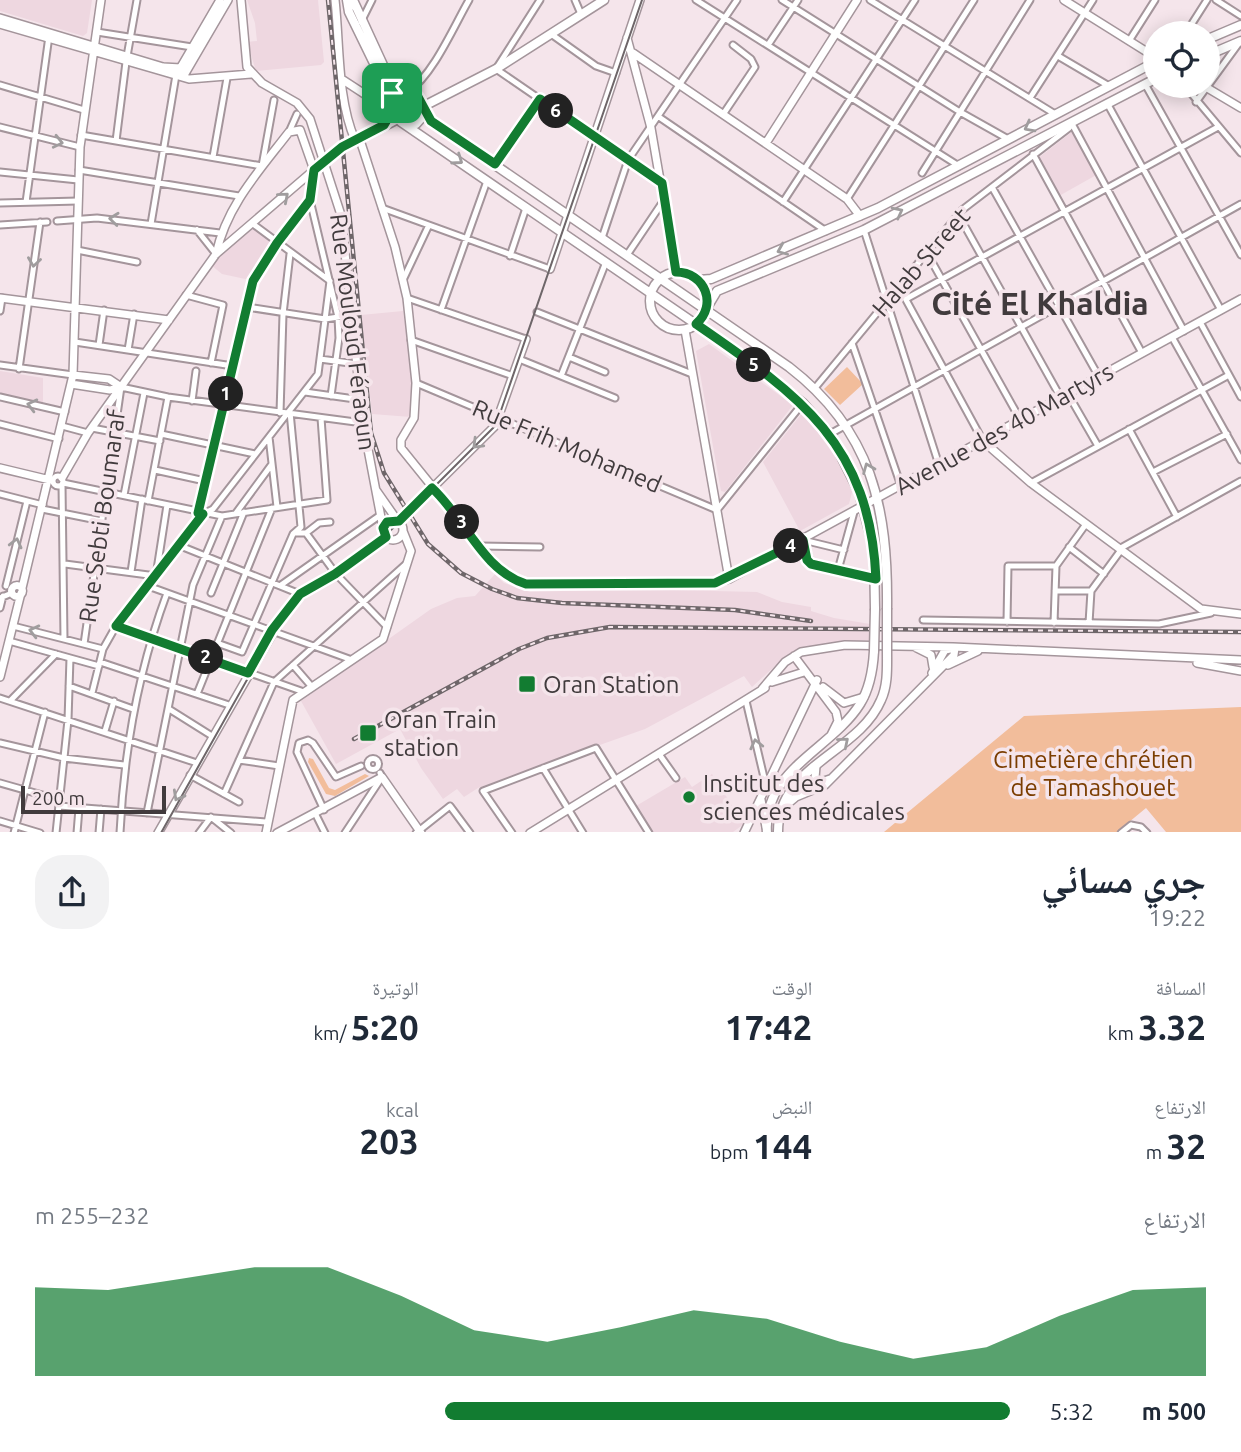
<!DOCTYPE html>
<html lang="ar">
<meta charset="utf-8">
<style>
:root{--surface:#fff;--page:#f2f2f3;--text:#1f2937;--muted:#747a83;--accent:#127c31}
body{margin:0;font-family:Ubuntu,"Noto Naskh Arabic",sans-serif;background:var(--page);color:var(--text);direction:rtl;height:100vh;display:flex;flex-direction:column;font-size:26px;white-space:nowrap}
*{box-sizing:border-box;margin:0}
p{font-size:23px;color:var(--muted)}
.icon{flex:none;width:38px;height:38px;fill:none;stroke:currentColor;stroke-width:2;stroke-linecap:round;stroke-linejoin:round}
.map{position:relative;height:832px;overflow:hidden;direction:ltr}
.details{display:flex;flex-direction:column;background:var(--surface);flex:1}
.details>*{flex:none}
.controls{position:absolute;left:1143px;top:21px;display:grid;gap:14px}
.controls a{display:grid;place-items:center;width:77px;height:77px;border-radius:50%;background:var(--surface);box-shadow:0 4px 18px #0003;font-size:35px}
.scale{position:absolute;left:21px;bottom:18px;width:145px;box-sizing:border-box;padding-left:7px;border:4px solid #413b3d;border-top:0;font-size:19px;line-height:24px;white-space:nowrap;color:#413b3d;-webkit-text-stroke:5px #f5e5eb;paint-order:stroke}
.pin{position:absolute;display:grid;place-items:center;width:60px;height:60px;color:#fff;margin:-30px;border-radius:14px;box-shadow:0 4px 10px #0006}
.km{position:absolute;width:35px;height:35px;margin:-18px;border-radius:50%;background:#222;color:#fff;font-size:19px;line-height:35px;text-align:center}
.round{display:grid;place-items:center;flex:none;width:74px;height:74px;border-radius:28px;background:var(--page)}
.headline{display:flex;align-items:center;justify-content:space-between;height:119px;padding:0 35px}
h1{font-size:38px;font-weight:700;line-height:52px}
.stats{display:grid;grid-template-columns:repeat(3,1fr);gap:10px;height:119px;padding:7px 35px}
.stats div{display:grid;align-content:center}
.stats b{font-size:35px;font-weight:700}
.stats small{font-size:19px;font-weight:400}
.stats p{font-size:19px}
.chart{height:196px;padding:14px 35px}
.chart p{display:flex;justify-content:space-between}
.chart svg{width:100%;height:126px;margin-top:7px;fill:var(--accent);opacity:.7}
ul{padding:0 35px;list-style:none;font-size:23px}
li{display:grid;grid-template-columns:112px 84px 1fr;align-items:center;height:52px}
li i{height:18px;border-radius:9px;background:var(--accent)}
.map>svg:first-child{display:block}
.built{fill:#eed7e0}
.green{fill:#f2bd9b}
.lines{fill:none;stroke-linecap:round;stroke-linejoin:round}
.street-casing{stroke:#a4959b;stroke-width:9}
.secondary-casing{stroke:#a4959b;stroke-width:10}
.primary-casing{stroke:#a4959b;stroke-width:11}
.street{stroke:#fff;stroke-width:5}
.secondary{stroke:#fff;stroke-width:7}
.primary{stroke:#fff;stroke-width:8}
.tram{stroke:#6e6669;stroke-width:2}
.rail-casing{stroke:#6e6669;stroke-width:4.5}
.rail{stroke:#f5e5eb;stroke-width:2;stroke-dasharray:5;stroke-linecap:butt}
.secondary-bridge-casing{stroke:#a4959b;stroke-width:10;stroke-linecap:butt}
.primary-bridge-casing{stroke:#a4959b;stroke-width:11;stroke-linecap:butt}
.secondary-bridge{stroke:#fff;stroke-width:7}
.primary-bridge{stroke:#fff;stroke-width:8}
.oneway{stroke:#a09d9e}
.route-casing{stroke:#fff;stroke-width:14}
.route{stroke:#127c31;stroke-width:9}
.poi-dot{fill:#127c31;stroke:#f5e5eb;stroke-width:2.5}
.labels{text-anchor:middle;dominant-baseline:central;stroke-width:7;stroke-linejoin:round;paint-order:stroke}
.street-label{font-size:24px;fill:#413b3d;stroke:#f5e5eb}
.poi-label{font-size:24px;fill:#413b3d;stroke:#f5e5eb;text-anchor:start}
.park-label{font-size:24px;fill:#7b3d00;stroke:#f5e5eb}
.district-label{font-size:32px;font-weight:bold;fill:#413b3d;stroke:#f5e5eb}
</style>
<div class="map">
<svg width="1241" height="833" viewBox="0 0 1241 833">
<rect width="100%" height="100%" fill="#f5e5eb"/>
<path class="built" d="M0,0H92L87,33L83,36L0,11Z
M247,0H318L324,62L321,65L256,71L247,42L257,41L255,23Z
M1073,131L1098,174L1059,196L1037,159Z
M254,228L273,244L250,280L222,274L211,265Z
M403,311L414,387L411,417L372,414L361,315Z
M709,344L793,405L725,492L721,491L696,351Z
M0,371L43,378V406L0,395Z
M803,412L842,466L852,492L849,504L800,531L763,462Z
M495,574L504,583L530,592L627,589L757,592L782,602L811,607V611L834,618L870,624L869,640L802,647L786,656L752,687L744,676L645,729L478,788L464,797L457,789L443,799L421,768L400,729L336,764L301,701L431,609L457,598L475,596Z
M712,774L744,824L733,832H652L636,806L685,777L692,787Z"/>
<path class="green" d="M847,367L863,384L840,405L824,389Z
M1241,707V832H1166L1146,808L1117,832H884L1024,716Z
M309,758L313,759L329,788L335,790L365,774L369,776L335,796L326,794L308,762Z"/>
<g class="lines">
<g class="street-casing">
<path id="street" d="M540,0L496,69L662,183
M575,0L581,14
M696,0L959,166
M782,0L960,112L1008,139
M870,0L1055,114
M1216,0L1241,16
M361,22L372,0
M97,32L192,47
M1186,33L1207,0
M551,34L596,66L616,73
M1129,41L1155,0
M768,45L798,0
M1058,56L1109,86
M1145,84L1241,255
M0,85L84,110
M1185,86L1241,153
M409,91C433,75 454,26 469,0
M1030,98L1093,0
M1196,102L1239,43
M1107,103L1221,310
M724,113L755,67L751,59L733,45
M659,117L826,231
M1071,122L1184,331
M0,127L80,147
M289,132L297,114
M81,135L262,166L274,100
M116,141L126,62L137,0
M1033,154L1142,353
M213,157L227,78
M495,164L540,99
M79,170L239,196
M314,170L310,200L338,317L339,338L331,396
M0,172L78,180
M922,173L1030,0
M992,187L1099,377
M847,199L974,0
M26,202L49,36
M783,202L915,0
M0,203L78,201
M382,208L550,269
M958,214L1061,398
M57,221L97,218L220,233
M151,224L176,75
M253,224L330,281
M0,225L47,222
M197,230L216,254
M864,230L939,465
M602,238L628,160L737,0
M77,250L137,262
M927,253L1021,421
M627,255L664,200
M510,256L526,208
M403,280L428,227
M899,287L983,441
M186,295L223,305L211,363
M407,298L526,339
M906,299L1218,127
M247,307L325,319L352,315
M441,310L487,181
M0,311L2,298
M537,312L692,374
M1200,322L1241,397
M1172,337L1241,460
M411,340L513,376
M75,342L233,366
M852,343L901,486
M99,345L104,310
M128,350L134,314
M569,357L605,372
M320,359L357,364
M519,359L615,398
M0,365L73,375
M19,369L40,222
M561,376L606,262
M416,383L717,510L803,403
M815,388L962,210L1069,128L1071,122
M305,392L362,400
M1068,394L1098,446
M0,397L65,412
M192,401L196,371
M280,413L283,314L290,254
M0,424L59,439
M62,426L88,433
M92,428L160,441
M1129,429L1177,517
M161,434L255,454
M830,434L1241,204
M269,437L277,507
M155,470L205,481
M1153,472L1227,434
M53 481a5 5 0 1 1 10 0a5 5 0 1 1-10 0Z
M63,483L222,516L327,500L321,418
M1031,483L1229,375
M62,484L64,639
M0,494L43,505
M124,495L144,393
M148,501L168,397
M42,509L102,521
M198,513L253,281L277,243L310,200
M236,513L272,464
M294,533H306L336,574L387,627
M306,533L319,523L330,522
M178,545L300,594
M480,546L540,547
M1069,547L1104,574
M1119,549L1241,481
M844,550L803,540L811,564L876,579
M65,564L156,576L167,505
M838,570L854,512
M131,572L142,499
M281,585L379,516
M6,586L27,501
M148,586L352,660
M1055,591H1091
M211,593L244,512
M0,598L12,593
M0,608L3,596
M923,620L1159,624L1211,613
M1007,622L1008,566H1056
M1054,623L1056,566L1086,524
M1089,623L1091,591L1121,550
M13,626L103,649
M116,626L304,692
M9,641L99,666
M217,643L242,652L293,534L301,527L290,412
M84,644L121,387L168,397L363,423
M100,662L229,705
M293,665L312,687
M69,686L133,709
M92,693L103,649L116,626L203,514L213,509L318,374L330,281
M197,694L272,508
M0,698L197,763
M10,701L56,654
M746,701L766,786
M169,709L212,736
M105,731L114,701
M0,743L64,758L124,765
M659,754L676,778
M367.5 764a5.5 5.5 0 1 1 11 0a5.5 5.5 0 1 1-11 0Z
M239,760L279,766
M543,768L583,833
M190,775L239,802
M0,783L60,800
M224,794L274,682L407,563
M59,806L266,822
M324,810L297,752L299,743L308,740L313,743L336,777L361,766
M147,813L193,585L222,516
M316,815L325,833
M0,821L40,833
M1131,825L1141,827L1147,833
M14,833L45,712
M56,833L68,720L70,658
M77,833L79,808
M99,833L101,809
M120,833C124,749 138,671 167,593
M199,833L211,817L231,833
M345,833L382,777L380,773
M416,833L450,806L470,833
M512,833L483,791L596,748L649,833
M1121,833L1131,825"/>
</g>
<g class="secondary-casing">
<path id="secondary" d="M241,0L247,67L262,83L297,103L310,119L341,215L363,423L383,528
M335,0C340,45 337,98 355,140
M1064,0L1155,57
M0,18L163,67L181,68
M0,24L189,79L251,74
M627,38L651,128L676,273
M633,53L847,199L860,216
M178,72L220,0
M183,77L228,0
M343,80L389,110
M1204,86L1241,108
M359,137L395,247L407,298L416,383L414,418L401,440V448L502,573L526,584L715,583L729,579L1241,299
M766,143L857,0
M332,154L397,120
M550,269L640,0
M0,298L169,320
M685,330L729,579
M73,375L109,379L121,387
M71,384L110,390L120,387
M983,441L1031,483L1201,609L1241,614
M0,468L50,480
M62,478L88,433L216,254L314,170L300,130L289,132C259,171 227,205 216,254
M376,490L397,520
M383 530a10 10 0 1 1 20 0a10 10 0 1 1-20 0Z
M399,521L495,426L526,339
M11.5 591a5.5 5.5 0 1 1 11 0a5.5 5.5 0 1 1-11 0Z
M22,588L73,375L80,147L101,0
M915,647L931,655L933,667
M794,656L836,712L838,721L832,733
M1197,663L1241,671
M948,665L978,651
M0,677L21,593
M772,682L804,672
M823,687L844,703L864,697
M762,689L785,662L801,652L845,645L953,647L1241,660
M816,766L815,778L821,782L830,779
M761,800L766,827
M784,807L796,797L825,785L954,655L955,648L945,650L932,673
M158,833L286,610C311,581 355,563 386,537
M266,833L293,700L383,639L411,551L403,531
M277,833L382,777L421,833
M530,833L765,688
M744,833L817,680"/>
</g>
<g class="primary-casing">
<path id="primary" d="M347,0L349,12L390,96
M353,0L388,76L402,90
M1208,39L1241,25
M1208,55L1241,41
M401,90C415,92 425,100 424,115L416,124L401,122L389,110L390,96Z
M424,106L496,69L604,0
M425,111L431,121L789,367C872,431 888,507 887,608
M401,122L735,351L803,403L830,434L859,492L874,550L875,609
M650 301a29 29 0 1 1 58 0a29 29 0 1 1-58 0Z
M699,280L711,279L878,208L1155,62
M708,306L717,291L864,230L1155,79
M767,833C762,770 832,749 860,704C870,688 873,669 874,651
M778,833C777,765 858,754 881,700C888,685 887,668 887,651"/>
</g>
<use href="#street" class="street"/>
<use href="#secondary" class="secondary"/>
<use href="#primary" class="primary"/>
<path class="tram" d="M161,833L271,637L304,597L362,559L496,425L642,0"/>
<g class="rail-casing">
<path id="rail" d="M328,0L371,433L384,473L428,544L461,573L492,589L517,598L562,603L735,610L811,621
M354,739L519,649L547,638L610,627L1241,632"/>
</g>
<use href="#rail" class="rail"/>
<g class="secondary-bridge-casing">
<path id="secondary-bridge" d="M314,170L332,154"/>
</g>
<g class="primary-bridge-casing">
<path id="primary-bridge" d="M874,651L875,609
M887,651V608"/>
</g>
<use href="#secondary-bridge" class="secondary-bridge"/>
<use href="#primary-bridge" class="primary-bridge"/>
</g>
<defs><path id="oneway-chevron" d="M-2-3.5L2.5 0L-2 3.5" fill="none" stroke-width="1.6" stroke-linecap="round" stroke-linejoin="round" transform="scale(1.75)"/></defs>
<g class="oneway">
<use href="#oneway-chevron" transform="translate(1029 127) rotate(152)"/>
<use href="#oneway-chevron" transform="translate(58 142) rotate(13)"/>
<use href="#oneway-chevron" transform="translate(458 160) rotate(35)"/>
<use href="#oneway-chevron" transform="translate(284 197) rotate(-41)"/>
<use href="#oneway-chevron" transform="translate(898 212) rotate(-27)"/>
<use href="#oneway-chevron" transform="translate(114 219) rotate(-174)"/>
<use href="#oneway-chevron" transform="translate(782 250) rotate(157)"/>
<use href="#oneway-chevron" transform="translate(34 262) rotate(98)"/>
<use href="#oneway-chevron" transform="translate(32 405) rotate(-166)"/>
<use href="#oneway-chevron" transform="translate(477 444) rotate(135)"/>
<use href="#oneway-chevron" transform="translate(868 468) rotate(-112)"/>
<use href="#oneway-chevron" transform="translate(16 543) rotate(-76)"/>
<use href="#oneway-chevron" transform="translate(34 631) rotate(-166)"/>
<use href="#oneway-chevron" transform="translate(844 742) rotate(-40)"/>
<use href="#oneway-chevron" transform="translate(756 744) rotate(-103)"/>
<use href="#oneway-chevron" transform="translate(178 796) rotate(119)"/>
</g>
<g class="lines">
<g class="route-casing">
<path id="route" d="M401,90L418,97L431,121L495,164L540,99L662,183L676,272C705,272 718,305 696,324C799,395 870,443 876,579L811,564L807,560L803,540L715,583L526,584C482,570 465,518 432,488L399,521L387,522L383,528L386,537L335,574L300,594L272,630L248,673L116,626L203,514L198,513L253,281L277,243L310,200L314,170L342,147L384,125L391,113L388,105L390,96Z"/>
</g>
<use href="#route" class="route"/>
</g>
<g class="poi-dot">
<rect x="518" y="675" width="18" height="18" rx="3.5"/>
<rect x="359" y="724" width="18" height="18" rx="3.5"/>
<circle cx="689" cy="797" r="7"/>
</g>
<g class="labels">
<g class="street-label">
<text transform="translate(921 262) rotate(-49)">Halab Street</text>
<text transform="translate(353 332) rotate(83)">Rue Mouloud Féraoun</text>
<text transform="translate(1004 429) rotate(-29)">Avenue des 40 Martyrs</text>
<text transform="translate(567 446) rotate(23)">Rue Frih Mohamed</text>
<text transform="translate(102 516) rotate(-82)">Rue Sebti Boumaraf</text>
</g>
<g class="poi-label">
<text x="543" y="684">Oran Station</text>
<text x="384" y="719">Oran Train<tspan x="384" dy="28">station</tspan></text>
<text x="703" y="783">Institut des<tspan x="703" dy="28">sciences médicales</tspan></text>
</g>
<g class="park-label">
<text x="1093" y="759">Cimetière chrétien<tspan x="1093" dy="28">de Tamashouet</tspan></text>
</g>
<g class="district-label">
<text x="1040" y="303">Cité El Khaldia</text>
</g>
</g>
</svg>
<div class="controls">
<a><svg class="icon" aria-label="locate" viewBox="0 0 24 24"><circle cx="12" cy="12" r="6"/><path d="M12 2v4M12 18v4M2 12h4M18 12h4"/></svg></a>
</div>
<div class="scale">200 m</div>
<div class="pin" style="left:392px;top:93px;background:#1e9e55"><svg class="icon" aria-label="arrive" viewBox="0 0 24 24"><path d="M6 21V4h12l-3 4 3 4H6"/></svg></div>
<b class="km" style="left:226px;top:394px">1</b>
<b class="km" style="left:206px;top:657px">2</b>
<b class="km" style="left:462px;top:522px">3</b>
<b class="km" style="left:791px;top:546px">4</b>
<b class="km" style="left:754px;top:365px">5</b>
<b class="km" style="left:556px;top:111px">6</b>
</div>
<section class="details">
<div class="headline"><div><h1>جري مسائي</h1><p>19:22</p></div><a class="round"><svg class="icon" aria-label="share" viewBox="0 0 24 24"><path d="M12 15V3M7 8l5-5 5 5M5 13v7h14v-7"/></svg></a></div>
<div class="stats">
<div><p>المسافة</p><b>3.32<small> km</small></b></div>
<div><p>الوقت</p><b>17:42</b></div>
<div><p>الوتيرة</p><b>5:20<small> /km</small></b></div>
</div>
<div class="stats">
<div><p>الارتفاع</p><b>32<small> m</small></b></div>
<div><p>النبض</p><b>144<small> bpm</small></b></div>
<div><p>kcal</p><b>203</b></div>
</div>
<div class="chart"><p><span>الارتفاع</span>232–255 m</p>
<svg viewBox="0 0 160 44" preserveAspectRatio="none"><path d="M0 44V13L10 14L20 10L30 6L40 6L50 16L60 28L70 32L80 27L90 21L100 24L110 32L120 38L130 34L140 23L150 14L160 13V44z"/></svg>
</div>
<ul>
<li><b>500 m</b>5:32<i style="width:58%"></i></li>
</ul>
</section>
